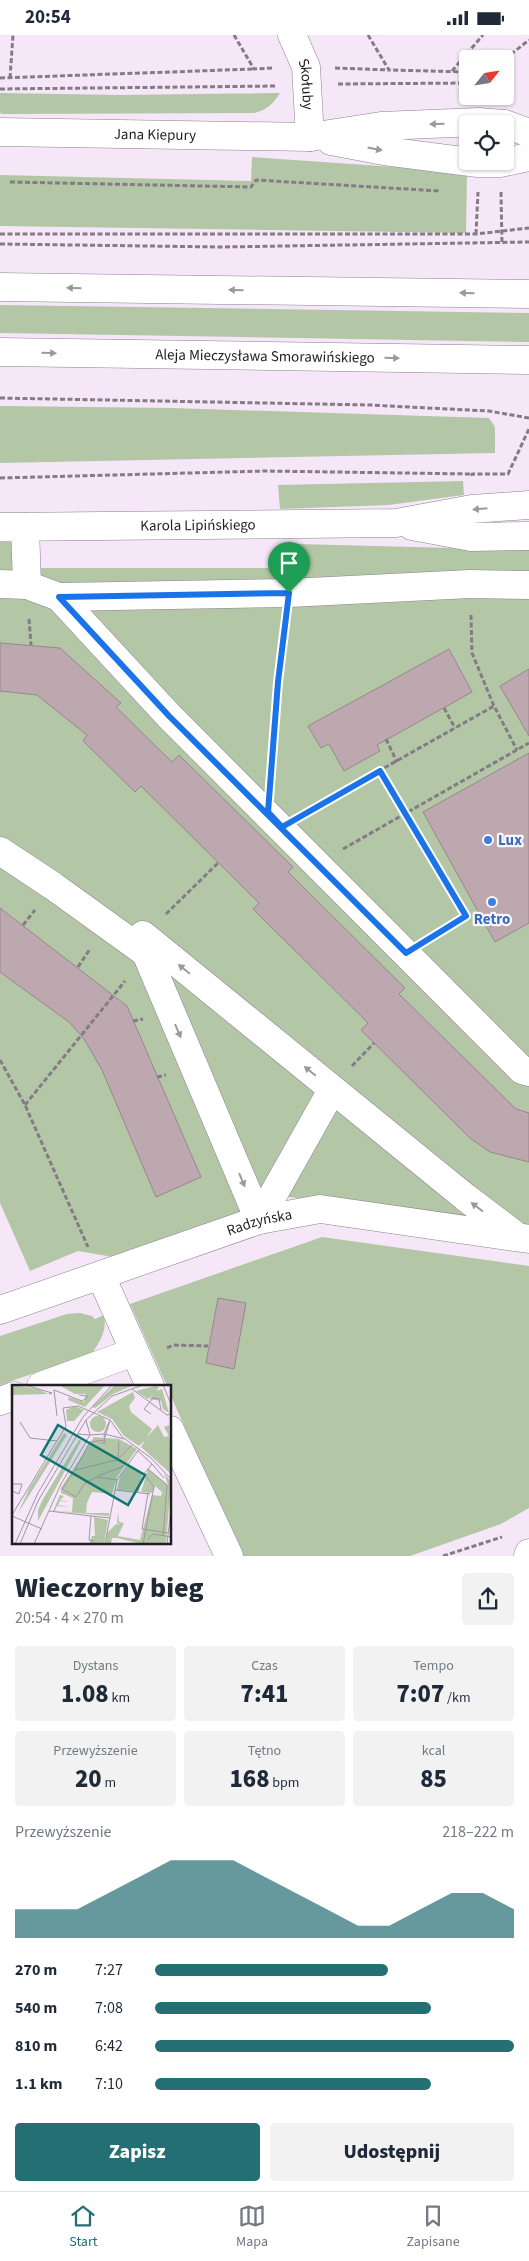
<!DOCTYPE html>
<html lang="pl">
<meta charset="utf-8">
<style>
:root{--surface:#fff;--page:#f2f2f3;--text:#1f2937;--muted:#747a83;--line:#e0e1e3;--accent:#246f74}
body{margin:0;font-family:"Source Sans 3",sans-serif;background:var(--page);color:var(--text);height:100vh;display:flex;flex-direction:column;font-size:19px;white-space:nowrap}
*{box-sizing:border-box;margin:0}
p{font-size:16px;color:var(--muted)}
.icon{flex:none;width:28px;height:28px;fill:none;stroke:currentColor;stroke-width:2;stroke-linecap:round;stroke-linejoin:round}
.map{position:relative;height:1521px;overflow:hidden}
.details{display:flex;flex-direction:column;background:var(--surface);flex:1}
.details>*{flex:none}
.needle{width:32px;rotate:60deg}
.fabs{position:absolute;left:459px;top:15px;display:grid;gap:10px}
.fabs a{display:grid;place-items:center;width:55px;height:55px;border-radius:5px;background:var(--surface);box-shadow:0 1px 4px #0004;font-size:25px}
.pin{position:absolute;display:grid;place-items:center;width:42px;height:42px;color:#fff;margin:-51px -21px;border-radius:50% 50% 50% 0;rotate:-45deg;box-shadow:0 0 5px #0007}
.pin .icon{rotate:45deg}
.round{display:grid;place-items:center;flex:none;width:52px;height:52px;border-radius:5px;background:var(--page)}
.overview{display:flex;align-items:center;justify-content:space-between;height:85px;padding:0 15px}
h1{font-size:28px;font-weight:800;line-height:38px}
.metrics{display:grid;grid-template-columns:repeat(3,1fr);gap:8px;height:85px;padding:5px 15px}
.metrics div{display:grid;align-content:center;border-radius:5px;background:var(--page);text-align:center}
.metrics b{font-size:25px;font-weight:800}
.metrics small{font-size:14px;font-weight:400}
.metrics p{font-size:14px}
.chart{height:140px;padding:10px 15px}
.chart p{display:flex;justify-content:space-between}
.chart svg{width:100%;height:90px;margin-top:5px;fill:var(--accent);opacity:.7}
.cta{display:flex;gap:10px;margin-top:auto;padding:10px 15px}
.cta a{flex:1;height:58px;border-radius:5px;background:var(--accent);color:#fff;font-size:20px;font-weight:800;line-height:58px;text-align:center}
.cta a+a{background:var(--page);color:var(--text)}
ul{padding:0 15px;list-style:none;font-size:16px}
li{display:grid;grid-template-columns:80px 60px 1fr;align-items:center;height:38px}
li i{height:12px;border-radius:6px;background:var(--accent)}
.status{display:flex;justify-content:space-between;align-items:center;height:35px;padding:0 25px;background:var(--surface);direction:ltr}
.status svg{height:14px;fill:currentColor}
.tab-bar{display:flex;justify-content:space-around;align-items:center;height:70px;border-top:1px solid var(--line);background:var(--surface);font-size:14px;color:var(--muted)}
.tab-bar a{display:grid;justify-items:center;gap:2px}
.tab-bar .on{color:var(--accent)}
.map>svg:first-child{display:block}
.green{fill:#b3c7a7}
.building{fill:#bda8af;stroke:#99858c}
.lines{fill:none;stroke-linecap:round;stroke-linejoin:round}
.minor-casing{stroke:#8d818f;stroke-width:29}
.major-casing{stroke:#8d818f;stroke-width:29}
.path{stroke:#847b85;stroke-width:3;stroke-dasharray:5 2.5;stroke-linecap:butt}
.minor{stroke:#fff;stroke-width:28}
.major{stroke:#fff;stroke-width:28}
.oneway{fill:#9c999c}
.route-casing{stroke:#fff;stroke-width:10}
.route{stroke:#1a73e8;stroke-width:6}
.shop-dot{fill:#3f7fe0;stroke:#fdf8fe;stroke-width:2}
.labels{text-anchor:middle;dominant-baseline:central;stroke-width:4.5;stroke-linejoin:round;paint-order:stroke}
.street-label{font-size:15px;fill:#221d22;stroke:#fdf8fe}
.shop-label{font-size:15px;font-weight:bold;fill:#366cbe;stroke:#fdf8fe;text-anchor:start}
.inset-road{fill:none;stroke:#a196a2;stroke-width:1}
.view{fill:#0f766e;fill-opacity:0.15;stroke:#0f766e;stroke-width:2.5}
.inset-edge{fill:none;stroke:#221d22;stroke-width:2.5}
</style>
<div class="status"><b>20:54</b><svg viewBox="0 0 49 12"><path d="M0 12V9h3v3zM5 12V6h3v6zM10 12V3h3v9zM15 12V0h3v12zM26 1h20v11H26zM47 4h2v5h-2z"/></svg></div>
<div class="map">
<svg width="529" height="1521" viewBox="0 0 529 1521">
<rect width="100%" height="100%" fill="#f5e7f7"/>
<path class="green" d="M0,58L119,60L280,58C273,69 267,75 254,78L2,79L0,78Z
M252,122L467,137L466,198L0,191V140L251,146Z
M0,270L529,278V307L0,298Z
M0,371L172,373L489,383L495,392V418L0,428Z
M463,446L464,460L388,470L280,474L278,450Z
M0,507H33L39,533H298V509L529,515V1194L289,1162L113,1222L78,1216L30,1236L0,1168Z
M322,1202L529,1231V1473L501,1489L410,1521H242L170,1359V1351H167L130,1269Z
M80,1278L92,1281L95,1284L104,1280C107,1295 101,1306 92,1318L0,1350V1301L67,1279Z"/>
<path class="building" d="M0,608L60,613L121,668L116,672L172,727L179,720L293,832L288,837L405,953L399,959L516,1074L529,1078V1127L490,1117L470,1103L361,995L368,988L253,874L259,868L141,751L135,757L83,706L87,700L37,660L0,656Z
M449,614L472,657L377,710L380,716L344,736L329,709L321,713L308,691Z
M529,634V701L500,651Z
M529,718V888L495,907L423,777Z
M0,873L127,971L201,1142L156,1162L102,1035L84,1004L69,987L0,937Z
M218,1263L246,1268L234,1334L206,1328Z"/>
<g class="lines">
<g class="minor-casing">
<g id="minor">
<path id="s1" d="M292,0L306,32L310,102"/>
<path d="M505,89L529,98"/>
<path id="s2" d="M0,97L310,102L381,91L479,87L503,89"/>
<path d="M331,106L384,116L478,128H500L529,122"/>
<path d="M412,491L471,502L529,501"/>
<path id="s3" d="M0,492L396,488L472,474L529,470"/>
<path d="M25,492L27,550"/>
<path d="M0,549L27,550L59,562L169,681L522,1035L529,1037"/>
<path d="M59,562L289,558L470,549L529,550"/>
<path d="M0,816L53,851L146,918L259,1185"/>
<path d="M135,908L143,900L465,1162L515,1200"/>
<path d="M259,1185L332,1055"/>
<path d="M101,1241L150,1351"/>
<path id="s4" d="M0,1275L259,1185L320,1174L529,1204"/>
<path d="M41,1351L134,1317"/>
<path d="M0,1366L14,1361"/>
<path d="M170,1395L229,1521"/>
<path d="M528,1521L529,1518"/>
</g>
</g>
<g class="major-casing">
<g id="major">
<path d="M0,252L529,259"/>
<path id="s5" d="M0,317L529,325"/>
</g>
</g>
<path class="path" d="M234,0L254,34L274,33
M368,0L389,35L468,37
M505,24L529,5
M335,33L389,35
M452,36L483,0
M0,43L254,34
M10,43L13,0
M338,49L468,48
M0,54L277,51
M10,147L251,152L256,145L440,156
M501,157L502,209
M0,199H476L529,193
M476,199L478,157
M0,209L222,212L529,207
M0,363L370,370L489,376L529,383
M472,441V439H508L529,394
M0,443L265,436L472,439
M471,580L472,618L494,671L517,715
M29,584L31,610
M444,673L455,693
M386,704L397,727
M380,736L466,881L432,902
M271,741L285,588
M306,777L494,671
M343,814L529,708
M166,879L219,827
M23,890L35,875
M78,932L90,914
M133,986L143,984
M0,1025L25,1070L88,1212
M352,1031L374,1008
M157,1042L166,1040
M25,1070L125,946
M167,1313L173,1310L208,1311
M443,1521L502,1502"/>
<use href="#minor" class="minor"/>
<use href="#major" class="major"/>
</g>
<defs><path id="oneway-solid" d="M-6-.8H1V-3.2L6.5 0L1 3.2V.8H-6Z" transform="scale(1.25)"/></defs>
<g class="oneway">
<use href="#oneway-solid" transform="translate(437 89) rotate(178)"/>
<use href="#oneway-solid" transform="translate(375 114) rotate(11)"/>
<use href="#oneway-solid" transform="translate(74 253) rotate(-179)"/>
<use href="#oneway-solid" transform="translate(236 255) rotate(-179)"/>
<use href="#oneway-solid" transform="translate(467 258) rotate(-179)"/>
<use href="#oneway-solid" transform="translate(49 318) rotate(1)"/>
<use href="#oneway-solid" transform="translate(392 323) rotate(1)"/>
<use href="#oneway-solid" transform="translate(480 474) rotate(175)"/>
<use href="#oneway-solid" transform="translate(184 934) rotate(-141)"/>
<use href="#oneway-solid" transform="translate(178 996) rotate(67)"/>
<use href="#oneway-solid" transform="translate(310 1036) rotate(-141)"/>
<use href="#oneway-solid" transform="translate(242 1145) rotate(67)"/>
<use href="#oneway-solid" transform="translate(477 1172) rotate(-143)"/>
</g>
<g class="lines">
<g class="route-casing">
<path id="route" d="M289,558L59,562L169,681L406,918L466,881L380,736L282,792L268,777L278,647L289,558"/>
</g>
<use href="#route" class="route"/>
</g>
<g class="shop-dot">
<circle cx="488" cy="805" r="5"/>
<circle cx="492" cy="867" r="5"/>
</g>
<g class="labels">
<g class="street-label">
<text stroke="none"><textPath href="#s1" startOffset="52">Skołuby</textPath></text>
<text stroke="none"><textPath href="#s2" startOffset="155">Jana Kiepury</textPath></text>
<text stroke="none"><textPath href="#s5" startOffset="265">Aleja Mieczysława Smorawińskiego</textPath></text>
<text stroke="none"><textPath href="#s3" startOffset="198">Karola Lipińskiego</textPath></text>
<text stroke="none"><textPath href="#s4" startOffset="274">Radzyńska</textPath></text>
</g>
<g class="shop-label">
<text x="498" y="805">Lux</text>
<text x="492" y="884" text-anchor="middle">Retro</text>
</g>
</g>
<g transform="translate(12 1350)">
<rect width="159" height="159" fill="#f5e7f7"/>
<path d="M1,0L26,4L36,9L1,10ZM47,0H93L73,22L56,15L57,12L72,17L74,9H63ZM103,0H122L101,9L83,23L80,22ZM143,1L147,2L144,6L150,4L157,28L151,24L149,16L137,14L142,8L136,14L124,6ZM121,7L123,13L117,21L119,27L140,44L134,53L146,40L152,52L157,51L152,42L157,40L159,89L129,62L133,55L127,61L112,51L100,34L85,27ZM63,21L72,25L62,36H55L54,25ZM78 39a8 8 0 1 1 16 0a8 8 0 1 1-16 0ZM52,48L55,50L6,128L18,102ZM82,52L107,54L125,64L105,92L100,109L80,107L75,118L74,128H97V131L41,126L48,110L52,111L48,115L58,117L48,116L46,120L58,122L45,121L43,126L60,127L61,113L49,108V103ZM67,55L69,56L26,136V125L31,114ZM117,80L130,89L127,107L105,105L108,91ZM136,84L156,100L152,88L159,97L154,159H130L105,153H100L99,159H94L95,148L104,139L108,140L105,138L106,127L107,137L112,138L106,151L128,155L140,110L149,111L150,107L143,101L140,108L129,107ZM82,132L96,135L92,159H77L80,151H83Z" fill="#b3c7a7"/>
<path class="inset-road" d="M13,0L40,8L37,9M151,0L159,19M120,4L155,30L159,29M139,29L132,24L141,13L147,14L149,25M45,31L42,5L70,16L75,13V11L67,10M98,35L111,53M8,37L18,53L45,56M54,41L51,23L66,21L98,35L93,52M66,49L78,50L74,35M78,50L92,49L113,54L139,73L159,94M89,58H93L92,49L97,37M126,66L140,79L132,89L142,102L131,159M106,73L107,56M140,79L152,93M136,84L155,100L151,151M63,85L78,57L93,55M86,91L112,81M105,95L85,92L73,98L64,112L50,104L63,85L105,75L121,59M0,99H10L7,109L0,106M103,105L138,109M136,108L130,144L156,148M37,126L79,131L77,155L82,156M0,130L54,41M0,131L30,144M79,131L98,133M135,155L141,149L159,152M3,159L26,108L71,32L100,0M8,159L26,116L74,35L100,11L131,0M22,159L49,99L78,50M93,159L105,95L127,64M155,159L159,124"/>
<path class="view" d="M46,40L133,90L116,120L29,70Z"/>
<rect width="159" height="159" class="inset-edge"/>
</g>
</svg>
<div class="fabs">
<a><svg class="needle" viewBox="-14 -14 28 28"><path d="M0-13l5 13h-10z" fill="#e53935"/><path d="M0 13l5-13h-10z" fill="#747a83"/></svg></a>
<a><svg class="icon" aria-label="locate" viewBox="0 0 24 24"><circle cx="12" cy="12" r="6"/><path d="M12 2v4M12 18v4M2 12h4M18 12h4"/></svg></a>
</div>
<div class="pin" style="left:289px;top:558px;background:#1e9e55"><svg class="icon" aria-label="arrive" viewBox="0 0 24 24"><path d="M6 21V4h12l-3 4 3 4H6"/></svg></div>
</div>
<section class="details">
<div class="overview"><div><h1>Wieczorny bieg</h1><p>20:54 · 4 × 270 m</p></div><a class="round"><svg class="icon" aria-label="share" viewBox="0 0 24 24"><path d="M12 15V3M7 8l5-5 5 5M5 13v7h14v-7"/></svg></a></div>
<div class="metrics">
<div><p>Dystans</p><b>1.08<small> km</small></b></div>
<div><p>Czas</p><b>7:41</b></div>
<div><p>Tempo</p><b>7:07<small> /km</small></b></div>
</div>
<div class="metrics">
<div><p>Przewyższenie</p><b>20<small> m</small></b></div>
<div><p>Tętno</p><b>168<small> bpm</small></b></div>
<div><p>kcal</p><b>85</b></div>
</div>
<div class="chart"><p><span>Przewyższenie</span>218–222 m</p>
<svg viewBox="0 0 160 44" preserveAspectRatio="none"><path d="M0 44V30L10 30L20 30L30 22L40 14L50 6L60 6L70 6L80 14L90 22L100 30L110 38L120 38L130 30L140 22L150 22L160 30V44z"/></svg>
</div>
<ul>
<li><b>270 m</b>7:27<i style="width:65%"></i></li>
<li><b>540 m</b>7:08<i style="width:77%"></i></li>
<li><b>810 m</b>6:42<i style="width:100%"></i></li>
<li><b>1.1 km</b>7:10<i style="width:77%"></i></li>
</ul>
<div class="cta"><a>Zapisz</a><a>Udostępnij</a></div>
</section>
<nav class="tab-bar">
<a class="on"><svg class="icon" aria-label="home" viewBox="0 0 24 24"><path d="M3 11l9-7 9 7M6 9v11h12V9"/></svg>Start</a>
<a><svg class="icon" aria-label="map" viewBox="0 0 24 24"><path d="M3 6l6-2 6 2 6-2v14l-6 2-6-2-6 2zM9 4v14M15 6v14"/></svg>Mapa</a>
<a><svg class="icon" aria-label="saved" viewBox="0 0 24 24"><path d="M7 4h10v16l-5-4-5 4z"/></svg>Zapisane</a>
</nav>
